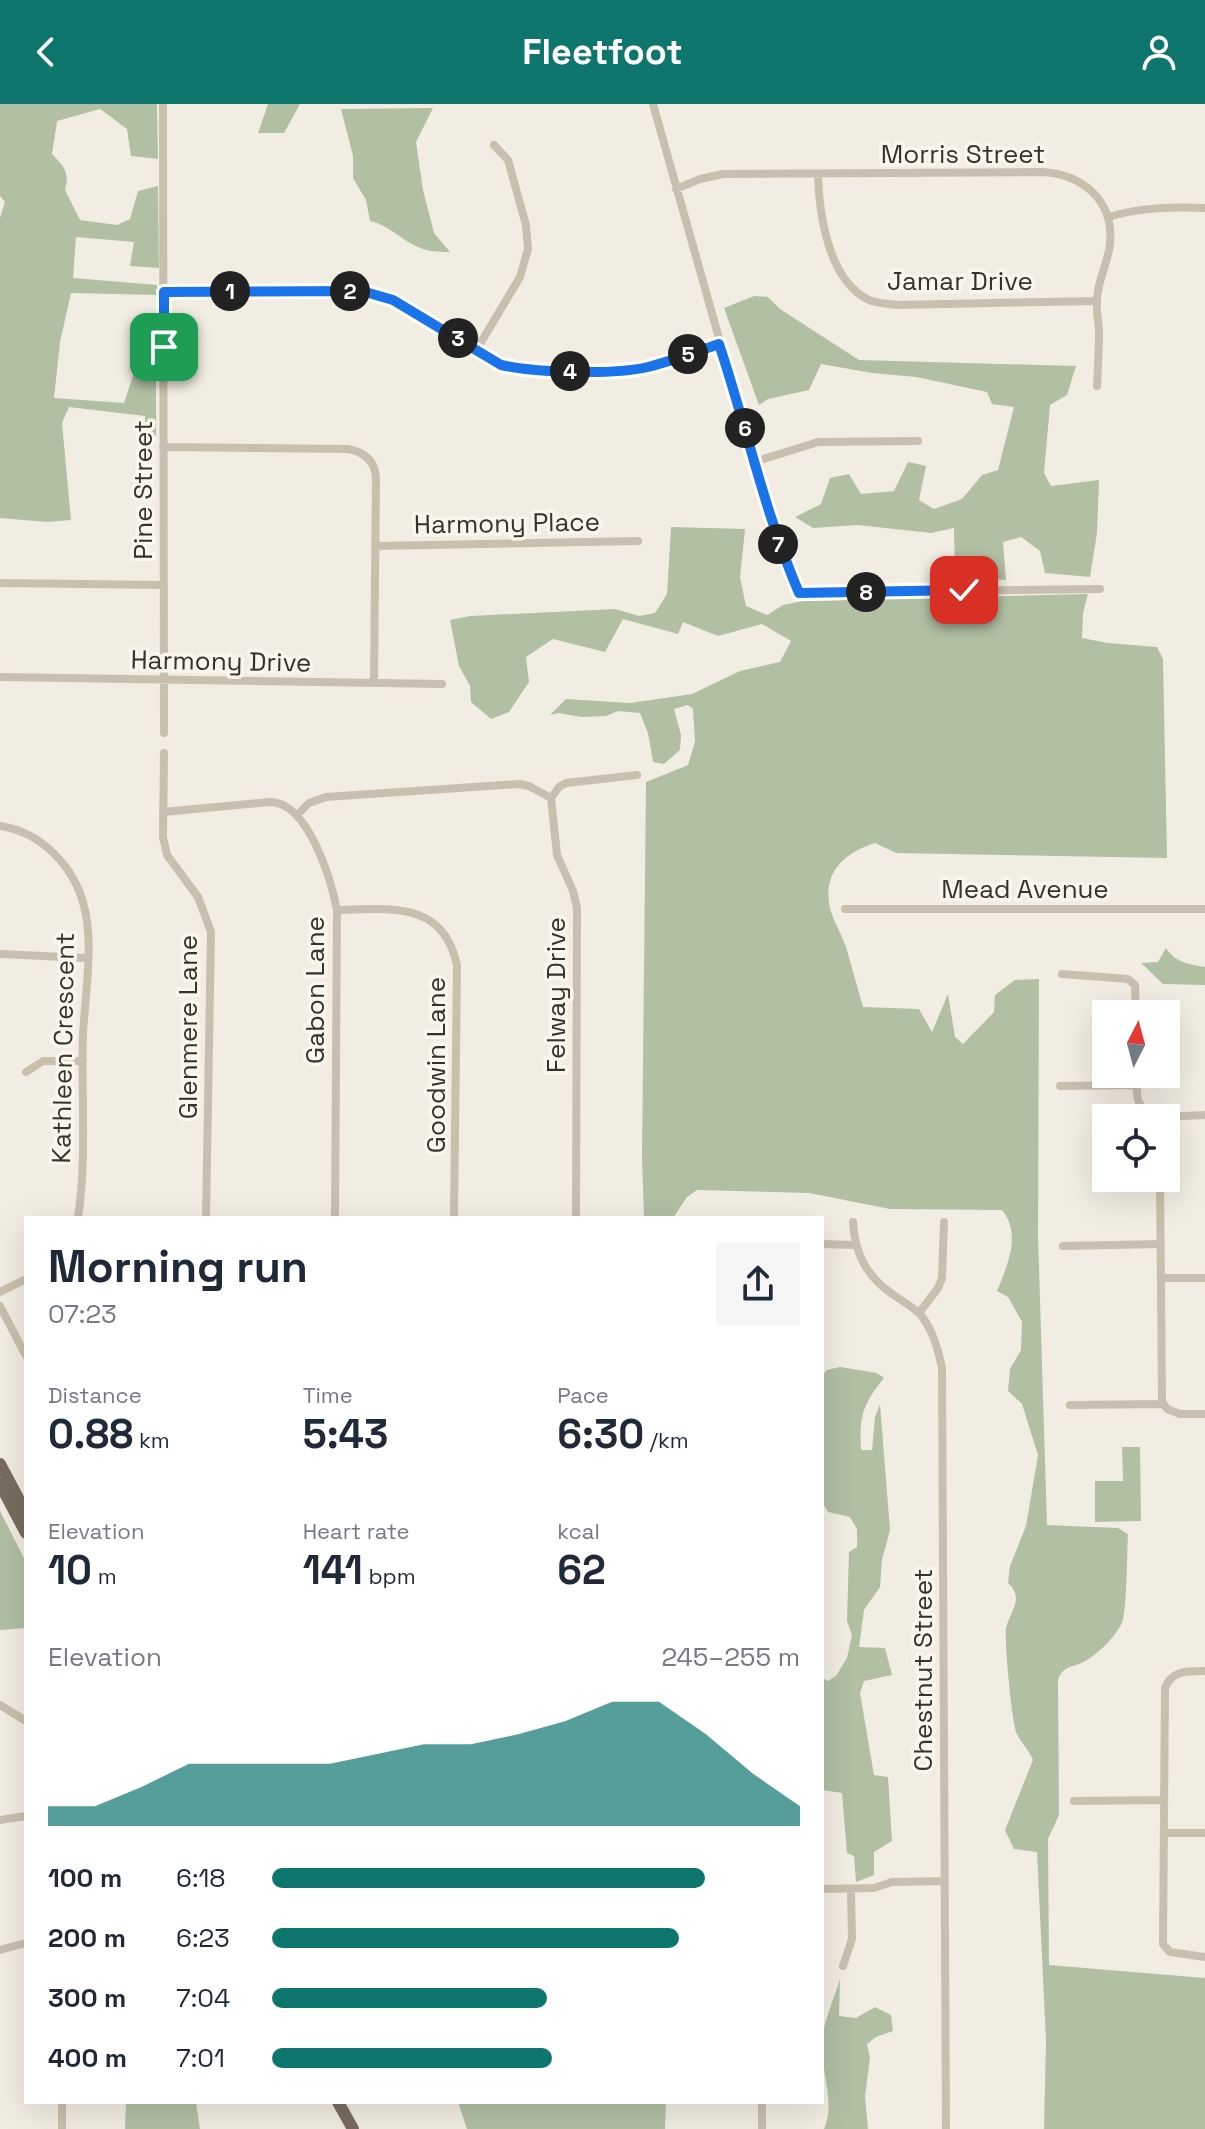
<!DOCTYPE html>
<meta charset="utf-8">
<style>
:root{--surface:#fff;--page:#f6f6f7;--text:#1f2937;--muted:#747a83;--accent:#0f766e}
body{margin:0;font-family:"Space Grotesk",sans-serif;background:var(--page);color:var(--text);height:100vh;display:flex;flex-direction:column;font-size:30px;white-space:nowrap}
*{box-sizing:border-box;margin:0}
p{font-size:26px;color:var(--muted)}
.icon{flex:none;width:44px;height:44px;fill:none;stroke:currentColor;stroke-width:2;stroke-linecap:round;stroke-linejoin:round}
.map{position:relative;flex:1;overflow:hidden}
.side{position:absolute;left:24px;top:1112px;width:800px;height:888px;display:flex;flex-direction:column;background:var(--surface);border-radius:0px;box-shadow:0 8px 32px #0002}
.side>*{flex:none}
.needle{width:52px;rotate:6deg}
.tools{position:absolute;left:1092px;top:896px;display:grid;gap:16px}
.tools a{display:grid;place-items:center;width:88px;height:88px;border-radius:0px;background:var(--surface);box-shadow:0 8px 32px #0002;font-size:40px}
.pin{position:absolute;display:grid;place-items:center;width:68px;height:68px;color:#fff;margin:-34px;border-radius:16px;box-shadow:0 4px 12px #0006}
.km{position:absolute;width:40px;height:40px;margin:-20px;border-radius:50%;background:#222;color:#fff;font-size:22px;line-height:40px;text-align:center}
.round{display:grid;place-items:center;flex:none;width:84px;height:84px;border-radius:0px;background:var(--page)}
.headline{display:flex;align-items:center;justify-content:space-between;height:136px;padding:0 24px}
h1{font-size:44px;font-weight:700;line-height:60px}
.figures{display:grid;grid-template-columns:repeat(3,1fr);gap:12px;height:136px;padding:8px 24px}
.figures div{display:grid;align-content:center}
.figures b{font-size:40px;font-weight:700}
.figures small{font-size:22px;font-weight:400}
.figures p{font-size:22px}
.chart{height:224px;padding:16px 24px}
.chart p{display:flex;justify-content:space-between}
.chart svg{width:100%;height:144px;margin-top:8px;fill:var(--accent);opacity:.7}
ul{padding:0 24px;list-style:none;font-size:26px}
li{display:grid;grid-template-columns:128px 96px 1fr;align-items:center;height:60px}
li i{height:20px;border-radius:10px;background:var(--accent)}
header{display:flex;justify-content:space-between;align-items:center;height:104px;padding:0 24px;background:var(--accent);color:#fff;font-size:36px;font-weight:700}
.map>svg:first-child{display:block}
.green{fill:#b1c0a3}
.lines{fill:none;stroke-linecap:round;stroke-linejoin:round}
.street{stroke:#c9bfae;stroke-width:8}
.primary{stroke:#796c5f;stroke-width:12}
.route-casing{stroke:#fff;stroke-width:16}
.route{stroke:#1a73e8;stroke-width:10}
.labels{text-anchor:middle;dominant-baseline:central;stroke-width:7;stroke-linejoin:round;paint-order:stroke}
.street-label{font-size:26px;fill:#39322c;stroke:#f9f6ee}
</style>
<header><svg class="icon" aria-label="back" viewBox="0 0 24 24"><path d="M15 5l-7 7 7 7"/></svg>Fleetfoot<svg class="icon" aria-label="person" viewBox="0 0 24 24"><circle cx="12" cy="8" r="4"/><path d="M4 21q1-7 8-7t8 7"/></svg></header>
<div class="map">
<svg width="1205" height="2025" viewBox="0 0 1205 2025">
<rect width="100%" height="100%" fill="#f2ede2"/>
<path class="green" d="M0,0H157L158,55L131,52L127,25L100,5L57,17L52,50C64,62 70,69 65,86L80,116L117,121L130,115L138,87L158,82L159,164L130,162L134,138L76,133L73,174L157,181L159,191L71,189L60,238L54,294L124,299L136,263L156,253V332L145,334V312L69,303L62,319L71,416L47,418L0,414V114L5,98L0,92Z
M268,0H300L284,29H258Z
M433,4L416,38L423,86L434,129L450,148C441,148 431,148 423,145C403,138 391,122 370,117L366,96L353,74V52L341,5Z
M754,192L768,193L780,205L859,256L1076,262L1067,291L1050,301L1044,369L1051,382L1099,376L1097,429L1090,473L1045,469L1040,447L1021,433L1003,438L1006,476L955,471L954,424L931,429L858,421L813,424L795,413L821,400L830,374L849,370L861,390L894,387L908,358L926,362L919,396L934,405L962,395L982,371L998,366L1014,303L992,300L987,288L916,273L872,269L821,260L809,286L768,295L759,301L724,204Z
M671,423L745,425L740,473L746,502L767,511L783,501L803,497L1088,490L1083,509L1082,534L1108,539L1157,543L1163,555L1167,754L896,749L875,739C841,750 821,771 831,808C835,820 842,831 846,843C852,863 857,883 863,903L919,905L932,928L948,890L955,933L963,940L994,908L995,891L1015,876L1039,875L1038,1131L1047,1421L1118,1424L1128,1430C1127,1447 1127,1507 1122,1519C1115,1533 1100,1548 1087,1556C1075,1564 1063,1560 1058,1576L1059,1711L1048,1735L1049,1861L1205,1874V2025H1044L1046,1936L1037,1748L1014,1745L1005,1726L1033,1656C1029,1646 1021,1639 1017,1630C1012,1620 1004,1535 1006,1524C1010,1508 1025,1494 1008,1479L1010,1462L1026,1422L1038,1351L1022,1300L1008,1287L1010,1265L1021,1246L1022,1218L1008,1193L997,1187C1007,1162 1022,1130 1002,1106L890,1105L809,1089L697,1086L687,1093L673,1114H644L642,1053L646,678L688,661L695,637L693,605L688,601L674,605L681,631L680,646L664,660L653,658L648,629L640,609L618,607L606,612L582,613L558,609L550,611L566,595L630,599L692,590L740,567L780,558L791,537L762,520L718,532L683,518L678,530L623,515L605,548L553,535L526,553L529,578L509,608L491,615L471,598L470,582L459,562L450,516L470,512L615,505L639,512L655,509L667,490Z
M1166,844C1176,859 1189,860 1205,863V881L1163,880L1141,859L1158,858Z
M840,1263L877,1269L884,1274C863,1300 859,1312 861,1346H872L875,1313L880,1300L890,1426L882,1456L880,1483L864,1506L859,1543L885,1544L892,1571L864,1577L860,1589L874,1671L888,1673L892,1737L874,1748V1771L856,1778L854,1752L847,1749L842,1689L822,1686V1574L828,1577L836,1572L847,1554L852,1531L847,1517L849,1448L857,1443V1425L850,1413L828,1408L822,1398V1271L827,1266Z
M1122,1343H1140L1141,1417L1095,1418V1377H1123Z
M0,1407L26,1458V1524L0,1526Z
M840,1875L839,1912L856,1914L875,1903L891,1911L893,1927L876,1933L867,1940L870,1954L865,1992L868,2025H824C836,1999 820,1965 822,1937C824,1916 834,1895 840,1875Z
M126,1998H196L200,2025H125Z
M458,1998H666L665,2025H467Z"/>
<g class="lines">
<path class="street" d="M163,0L164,629
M653,0L768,408L778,439L799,489L1100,485
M818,70C819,110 828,174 867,195C876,200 887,199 897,201L1097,197
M676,85L700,75L723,70L1043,68C1084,71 1114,97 1110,140C1108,159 1098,175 1097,195C1096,205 1098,215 1099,226C1099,244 1098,263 1097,282
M1109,113C1140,103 1173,103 1205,104
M164,188L362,187L393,196L501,261L518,265H629L647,263L719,240
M477,245L520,173L528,145L526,121L508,56L494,41
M163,343L348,345C365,348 375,357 376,374L374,579
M754,358L818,338L918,337
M376,442L638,437
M0,479L163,481
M0,573L442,580
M164,649L163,733L167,751L198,793L211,828L206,1114
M551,694L559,683L566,679L637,671
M163,708L270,698C308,698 331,775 337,806L335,1114
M298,710L309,699L326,693L519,680L529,682L551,694L557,751L573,787L577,804L576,1114
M0,722C41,728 74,762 84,802C94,837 85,893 83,930C81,991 87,1054 78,1114
M845,805H1205
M337,806C390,805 443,796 457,861L454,1114
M0,850L86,854
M1062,870L1128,875L1135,881L1136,910
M26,968L43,957H83
M1137,970C1137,978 1136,988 1138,996C1146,1019 1187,1011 1205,1011
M1060,982L1137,981
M1160,1074L1162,1297L1167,1305L1180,1310H1205
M853,1118C855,1152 868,1174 895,1192C904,1198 914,1204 921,1211C933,1227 938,1245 942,1264L946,2025
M822,1140L855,1141
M1063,1142L1160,1140
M1161,1174H1205
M0,1188L26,1175
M0,1202L26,1252
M919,1209L938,1184L942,1174L944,1118
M1070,1301L1164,1300
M1205,1567C1188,1567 1172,1566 1165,1584L1163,1840L1170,1848L1205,1853
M0,1601L26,1617
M1074,1697L1164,1696
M0,1716L26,1712
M1164,1729H1205
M822,1785L874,1784L892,1778L945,1777
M0,1846L26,1839
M843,1862L852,1835L851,1785
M762,1998V2025
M62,2025V1998"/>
<path class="primary" d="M0,1360L26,1409
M0,1380L26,1429
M338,1998L353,2025"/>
</g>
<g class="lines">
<g class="route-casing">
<path id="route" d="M164,243V188L362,187L393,196L501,261C537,269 613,271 648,263C672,257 696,248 719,240C747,324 764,407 799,489L964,486"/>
</g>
<use href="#route" class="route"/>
</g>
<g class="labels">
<g class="street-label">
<text x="963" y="50">Morris Street</text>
<text x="960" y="177">Jamar Drive</text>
<text transform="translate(143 386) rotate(-90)">Pine Street</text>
<text transform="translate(507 419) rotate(-1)">Harmony Place</text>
<text transform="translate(221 557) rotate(1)">Harmony Drive</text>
<text x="1025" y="785">Mead Avenue</text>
<text transform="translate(315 886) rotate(-90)">Gabon Lane</text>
<text transform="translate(556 891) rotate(-90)">Felway Drive</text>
<text transform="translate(188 923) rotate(-90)">Glenmere Lane</text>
<text transform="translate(63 944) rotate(-89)">Kathleen Crescent</text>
<text transform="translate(436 961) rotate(-90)">Goodwin Lane</text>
<text transform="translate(923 1566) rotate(-90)">Chestnut Street</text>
</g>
</g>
</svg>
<div class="tools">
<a><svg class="needle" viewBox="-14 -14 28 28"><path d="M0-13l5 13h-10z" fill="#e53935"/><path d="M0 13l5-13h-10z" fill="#747a83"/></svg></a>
<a><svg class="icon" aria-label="locate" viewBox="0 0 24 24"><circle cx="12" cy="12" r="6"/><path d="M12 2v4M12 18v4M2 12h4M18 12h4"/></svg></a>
</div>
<div class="pin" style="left:164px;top:243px;background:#1e9e55"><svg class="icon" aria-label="arrive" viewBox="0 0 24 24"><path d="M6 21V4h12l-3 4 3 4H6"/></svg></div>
<div class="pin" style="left:964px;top:486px;background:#d93025"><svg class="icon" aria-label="check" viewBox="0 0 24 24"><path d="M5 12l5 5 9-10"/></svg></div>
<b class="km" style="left:230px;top:187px">1</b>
<b class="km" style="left:350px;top:187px">2</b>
<b class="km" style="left:458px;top:234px">3</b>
<b class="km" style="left:570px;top:267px">4</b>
<b class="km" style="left:688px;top:250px">5</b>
<b class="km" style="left:745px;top:324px">6</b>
<b class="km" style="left:778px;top:440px">7</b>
<b class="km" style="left:866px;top:488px">8</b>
<section class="side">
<div class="headline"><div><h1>Morning run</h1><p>07:23</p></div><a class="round"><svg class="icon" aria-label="share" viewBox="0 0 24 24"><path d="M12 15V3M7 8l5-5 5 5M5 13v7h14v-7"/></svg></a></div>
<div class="figures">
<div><p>Distance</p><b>0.88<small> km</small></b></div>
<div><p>Time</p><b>5:43</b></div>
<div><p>Pace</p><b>6:30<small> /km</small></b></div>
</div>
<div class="figures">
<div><p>Elevation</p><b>10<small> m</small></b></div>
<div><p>Heart rate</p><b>141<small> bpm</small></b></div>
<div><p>kcal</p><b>62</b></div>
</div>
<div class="chart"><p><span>Elevation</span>245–255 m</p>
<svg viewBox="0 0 160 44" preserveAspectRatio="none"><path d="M0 44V38L10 38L20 32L30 25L40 25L50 25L60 25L70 22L80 19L90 19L100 16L110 12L120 6L130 6L140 16L150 28L160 38V44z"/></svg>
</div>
<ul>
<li><b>100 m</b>6:18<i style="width:82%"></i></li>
<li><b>200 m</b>6:23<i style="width:77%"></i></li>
<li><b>300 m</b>7:04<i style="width:52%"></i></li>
<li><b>400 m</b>7:01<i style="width:53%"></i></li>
</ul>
</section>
</div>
